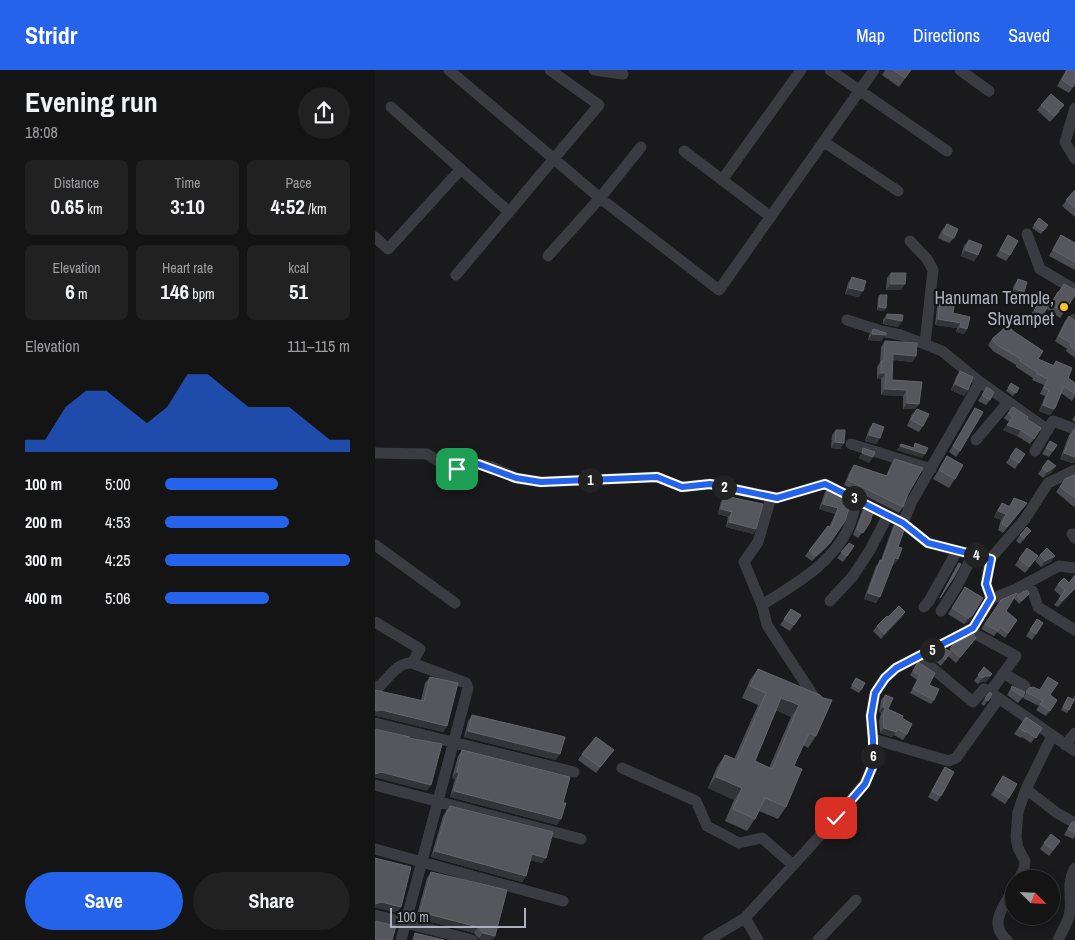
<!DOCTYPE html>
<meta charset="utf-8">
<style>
:root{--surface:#141415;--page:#212122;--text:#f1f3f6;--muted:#9d9ea0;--line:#333334;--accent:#2563eb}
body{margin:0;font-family:"Archivo Narrow",sans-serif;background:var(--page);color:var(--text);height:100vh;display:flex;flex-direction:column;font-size:19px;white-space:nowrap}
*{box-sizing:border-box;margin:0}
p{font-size:16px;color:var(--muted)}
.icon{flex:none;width:28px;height:28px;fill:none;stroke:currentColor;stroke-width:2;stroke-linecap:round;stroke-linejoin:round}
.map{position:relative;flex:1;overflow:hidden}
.details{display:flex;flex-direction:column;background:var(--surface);width:375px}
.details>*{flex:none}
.needle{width:32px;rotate:114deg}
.controls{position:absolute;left:630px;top:800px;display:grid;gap:10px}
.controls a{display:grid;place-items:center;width:55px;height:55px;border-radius:50%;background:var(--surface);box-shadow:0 2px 8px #0003,0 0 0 1px var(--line);font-size:25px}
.scale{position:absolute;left:15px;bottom:12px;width:136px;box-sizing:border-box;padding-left:5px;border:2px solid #acb0bd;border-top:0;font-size:14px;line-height:18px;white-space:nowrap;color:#acb0bd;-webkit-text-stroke:4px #151517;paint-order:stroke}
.pin{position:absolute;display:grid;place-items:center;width:42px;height:42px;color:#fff;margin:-21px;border-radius:10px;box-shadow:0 2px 8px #0006}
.km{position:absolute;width:25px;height:25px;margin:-12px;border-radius:50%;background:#222;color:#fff;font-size:14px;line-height:25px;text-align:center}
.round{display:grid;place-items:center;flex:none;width:52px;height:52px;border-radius:26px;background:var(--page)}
.summary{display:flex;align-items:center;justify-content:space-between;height:85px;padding:0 25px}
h1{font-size:28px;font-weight:700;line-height:38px}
.metrics{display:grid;grid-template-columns:repeat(3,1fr);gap:8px;height:85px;padding:5px 25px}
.metrics div{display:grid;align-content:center;border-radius:8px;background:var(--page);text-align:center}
.metrics b{font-size:21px;font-weight:700}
.metrics small{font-size:14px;font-weight:400}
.metrics p{font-size:14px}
.chart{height:140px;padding:10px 25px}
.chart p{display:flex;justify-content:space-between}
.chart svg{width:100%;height:90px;margin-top:5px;fill:var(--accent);opacity:.7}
.button{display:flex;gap:10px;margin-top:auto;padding:10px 25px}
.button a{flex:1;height:58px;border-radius:30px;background:var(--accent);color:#fff;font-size:20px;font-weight:700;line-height:58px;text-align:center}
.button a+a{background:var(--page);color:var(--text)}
ul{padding:0 25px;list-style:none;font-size:16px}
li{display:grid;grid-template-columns:80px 60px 1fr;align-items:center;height:38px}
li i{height:12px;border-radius:6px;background:var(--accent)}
header{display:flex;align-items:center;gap:30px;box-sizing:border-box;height:70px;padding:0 25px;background:var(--accent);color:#fff}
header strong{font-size:24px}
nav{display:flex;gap:28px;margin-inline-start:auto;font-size:18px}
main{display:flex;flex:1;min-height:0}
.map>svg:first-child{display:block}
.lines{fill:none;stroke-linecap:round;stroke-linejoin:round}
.minor{stroke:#3b3b42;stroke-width:11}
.wall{fill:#4b4c51;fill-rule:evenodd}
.shaded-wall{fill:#333437}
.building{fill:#56575d;stroke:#63656c;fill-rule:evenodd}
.route-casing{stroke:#fff;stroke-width:10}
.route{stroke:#2563eb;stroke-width:6}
.poi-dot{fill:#fcc132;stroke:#151517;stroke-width:2}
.labels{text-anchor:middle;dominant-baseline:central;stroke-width:4.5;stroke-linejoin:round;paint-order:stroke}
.poi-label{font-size:18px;fill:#acb0bd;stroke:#151517;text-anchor:end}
</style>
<header>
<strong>Stridr</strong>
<nav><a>Map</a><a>Directions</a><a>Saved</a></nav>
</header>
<main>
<section class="details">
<div class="summary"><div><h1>Evening run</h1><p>18:08</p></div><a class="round"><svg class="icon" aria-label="share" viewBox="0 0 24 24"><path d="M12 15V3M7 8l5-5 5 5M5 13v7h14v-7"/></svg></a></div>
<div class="metrics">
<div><p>Distance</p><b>0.65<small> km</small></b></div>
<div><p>Time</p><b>3:10</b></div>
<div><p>Pace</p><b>4:52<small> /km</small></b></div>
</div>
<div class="metrics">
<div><p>Elevation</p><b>6<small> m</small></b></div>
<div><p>Heart rate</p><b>146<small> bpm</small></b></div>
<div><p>kcal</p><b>51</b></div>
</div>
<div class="chart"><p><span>Elevation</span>111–115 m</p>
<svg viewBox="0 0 160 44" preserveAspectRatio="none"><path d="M0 44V38L10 38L20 22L30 14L40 14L50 22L60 30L70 22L80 6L90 6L100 14L110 22L120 22L130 22L140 30L150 38L160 38V44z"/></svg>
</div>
<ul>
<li><b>100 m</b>5:00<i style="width:61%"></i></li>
<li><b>200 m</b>4:53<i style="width:67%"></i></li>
<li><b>300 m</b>4:25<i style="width:100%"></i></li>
<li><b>400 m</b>5:06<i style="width:56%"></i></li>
</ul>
<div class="button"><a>Save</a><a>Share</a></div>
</section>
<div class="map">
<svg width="700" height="870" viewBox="0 0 700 870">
<rect width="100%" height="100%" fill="#1a1a1c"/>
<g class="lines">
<path class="minor" d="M74,0L225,128L344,220L499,0
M219,0L248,4
M455,0L572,81
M585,0L614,21
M16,37L134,142
M700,38L690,72L700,89
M449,72L523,121
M309,81L396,147
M347,110L426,0
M652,164L665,199L700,220
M0,167L13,179L86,99
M535,171L552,189L558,200L550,274
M173,186L225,128L266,77
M81,205L224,35L175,0
M700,249V250
M472,250L506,261L526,265L567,281L605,312L673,360
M601,370L633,332
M476,374L556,399
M660,381L678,351L700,359
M0,383L52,384L73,397L82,399L103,394L117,397L141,408L166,412L282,407L307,417L335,414L402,428L450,414L528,453L553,473L615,489L650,449L673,413L700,400
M396,427L383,472L369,492L387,535L392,555L443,633
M528,453L536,433L605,312
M697,464L700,468
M0,475L80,533
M652,513L658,522L663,537L700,560
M616,529L641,519L684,496L700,498
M455,531L478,506L495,480L513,445
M387,535C418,515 456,495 473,459C477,450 479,440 482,430
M549,537L554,531L582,481
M566,541L582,516L598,485
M0,552L45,579L37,593C23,592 15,606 5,616H0
M593,560L641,586L615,622L700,681
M544,587L598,632L609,619L615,622
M628,603L650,616
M0,653L199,702
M498,669L574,691L581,688L624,628
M690,675L700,663
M247,698L321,731L332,756L364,773L387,768L418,795
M0,715L206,769
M651,719L682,743L700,753
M0,779L188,831
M644,809L649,799L650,791L643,778L641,767L643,742L651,719L677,666
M0,845L97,870
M370,848L383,870
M26,870L93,618L91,613L37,593
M333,870L370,848L461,748L490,713L498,695V669L496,646L500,623L510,608L521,598L598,558L616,529L611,514L615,489
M443,870L481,830
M632,870C612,854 630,835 639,818
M683,870C687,861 694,851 695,841C697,824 691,814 700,798"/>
</g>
<path class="wall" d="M510,0H536L524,17L507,5Z
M691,0H700L698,17L694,23L682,16Z
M666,35L685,41L675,52L662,40Z
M700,120V147L687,136Z
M664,148L673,155L666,164L657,158Z
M572,154L579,168L574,173L563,168L567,160Z
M633,165L635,185L631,191L621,186Z
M686,165L700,173V200L674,186L682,171Z
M594,170L603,185L599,191L586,186L589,176Z
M516,203L526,220H511L512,208Z
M477,207L484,227L470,224L473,213Z
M643,209L645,227L636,225L639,215Z
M689,214V242L685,248L672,239L679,228Z
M566,222L578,243L592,259L589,264L581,262L582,258L560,255L563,228Z
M505,225L511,238L509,241L502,240L503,227Z
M666,229L668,245L663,251L655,246Z
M512,244L527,251L523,257L508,254V250Z
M694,246L700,251V288L691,281L692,279L680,271L690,251Z
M498,259L506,271L493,270L494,265Z
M617,269L678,295L681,291L693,308L700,313V326L697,331L686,323L676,344L674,345L664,341L670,326L665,324L669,315L657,310L658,308L641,297V295L618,281L613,275Z
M510,271L541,286L537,292L518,290L517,310L547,312L540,339H528V326L506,325V309H502V297L505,292L506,277Z
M585,301L593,320L589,326L576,320L581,307Z
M636,313L644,318L638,326L631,321Z
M612,317L615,330L611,335L603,331Z
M600,338L585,381L581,387L574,382Z
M542,339L548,356L544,362L532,356L537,344Z
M633,343L652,349L659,369L655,374L642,366L628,360L634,352L629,348Z
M700,345V352L697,350Z
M498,353L505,368L501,374L490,371L494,359Z
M699,359L697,393L685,389L694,365Z
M461,360L469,373L465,379L456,378L457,365Z
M675,371L682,375L674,387L667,384Z
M641,378L650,384L640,399L631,393Z
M572,386L580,409L574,418L558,409Z
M520,389L533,424L528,437L524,443L469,415L475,401L479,395L511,406L516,394Z
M673,390L677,402L668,408L663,404Z
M700,405V435L699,437L681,422L690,409Z
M454,417L477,429L451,478L437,491L430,486L453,456L454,457L460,444L444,439L450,422Z
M350,426L381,459L378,464L351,457L353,447L343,444L346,431Z
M639,428L652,433L628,463L623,460L626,450L619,447L623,439L627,433L634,436Z
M491,435L495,452L483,468L478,465L487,441Z
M522,450L523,477L519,495H517L501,533L489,529L501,496L506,490L518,456Z
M645,465L651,467L645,474L641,471Z
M474,473L479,476L468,492L462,488Z
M652,478L663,486L650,503L640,495Z
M665,485L676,492L666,497L660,491Z
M584,493L579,507L562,533L581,499Z
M700,505V519L683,537L679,535L686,526L679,520L683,514L694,513Z
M590,517L608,528L593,552L589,554L573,544Z
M654,524L644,534L639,528L642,525Z
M626,530L631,541L642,550L630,568L622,562L619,566L606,559Z
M416,539L419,555L415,561L405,555Z
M513,547H527L506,569L498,561L502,556Z
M662,549L668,553L657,570L651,566Z
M601,568L581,593L573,586L566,596L559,590L563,584L574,581L580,572H584Z
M543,592L559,630L556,634L535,623L542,610L535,605Z
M609,597L617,604L611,612H606L603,614L599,611Z
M383,599L445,625L441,666L433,678L428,675L419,696L411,737L403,749L384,741L380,749L372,761L350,751L359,730L333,718L342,697L350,685L359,689L383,635L367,628L375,610ZM401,640L416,647L394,698L380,691Z
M55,607L72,656L68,662L2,646L46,630L50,613Z
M673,607L675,625L682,630L671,646L661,640L664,636L648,628L654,618L665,620Z
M481,608L486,620L484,623L475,618Z
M637,616L648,627L643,633L632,625Z
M617,624L609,636L606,634L610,628Z
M510,625L513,639L527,648L532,664L528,670L519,665L517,667L505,663L504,651L506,643L504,642L506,630Z
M700,625V631L699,630L692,643L686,640L693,627L698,629Z
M97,645L181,690L89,667L93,651Z
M651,647L667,658L656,673L647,667L646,668L639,664Z
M87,680L188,733L182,755L75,727L80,709L77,708L83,686Z
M207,684L234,686L221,703L203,690Z
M570,697L566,726L562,732L553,727L566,703Z
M628,706L634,728L630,734L616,725Z
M75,736L171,788L167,793L155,790L151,806L147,812L56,787L68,746Z
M697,752H700V766L698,769L689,765L693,758Z
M669,773L681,777L674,786L665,779Z
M56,802L120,866L117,870H109L104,869L99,863L41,848L52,808Z"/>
<path class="shaded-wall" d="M590,180L603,185L599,191L586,186Z
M516,214H530L526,220H511Z
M474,218L488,221L484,227L470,224Z
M640,219L649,222L645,227L636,225Z
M504,237L511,238L509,241L502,240Z
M512,248L527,251L523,257L508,254Z
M563,249L586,253L582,258L560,255Z
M585,257L592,259L589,264L581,262Z
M497,264L511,265L506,271L493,270Z
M518,284L541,286L537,292L514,289Z
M506,303H511L506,309H502Z
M580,314L593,320L589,326L576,320Z
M510,319L532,320L528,326L506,325Z
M532,333L544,334L540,339H528Z
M668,335L680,338L676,344L674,345L664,341Z
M632,355L646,360L642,366L628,360Z
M494,365L505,368L501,374L490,371Z
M460,372L469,373L465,379L456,378Z
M525,376L550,384L547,388L521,380Z
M487,383L498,387L494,393L483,388Z
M689,383L700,387V393H697L685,389Z
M681,396L677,402L668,408L672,402Z
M448,434L463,438L460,444L444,439Z
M346,439L357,442L353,447L343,444Z
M623,441L631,444L626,450L619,447Z
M354,452L381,459L378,464L351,457Z
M455,473L451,478L437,491L441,486Z
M680,486L676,492L666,497L670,491Z
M520,488L523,489L519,495L516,494Z
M700,518V519L683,537L687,531Z
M493,523L505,527L501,533L489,529Z
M530,542L527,547L506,569L509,564Z
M597,546L593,552L589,554L593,548Z
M601,568L581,593L585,587Z
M610,606H615L611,612H606L603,614L607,608Z
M406,628L424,635L416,647L398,639Z
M508,637L510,638L506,643L504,642Z
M6,640L72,656L68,662L2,646H0V641Z
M509,658L521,662L517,667L505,663Z
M93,661L185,684L181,690L89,667Z
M6,702L56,715L52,721L2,708H0V704Z
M82,702L84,703L80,709L77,708Z
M341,707L367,718L359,730L333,718Z
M79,721L186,749L182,755L75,727Z
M60,781L151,806L147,812L56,787Z
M157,784L171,788L167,793L153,790Z
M6,832L26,837L22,843L1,838H0V834Z
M45,842L103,857L99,863L41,848Z
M108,863L120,866L117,870H109L104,869Z"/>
<path class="building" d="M518,0H536L530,8Z
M692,0H700V13L698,17L687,10Z
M676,24L689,35L679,46L666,35Z
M700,120V138L691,130Z
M664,148L673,155L668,161L659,155Z
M572,154L583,159L579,168L568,163Z
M633,165L643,171L635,185L625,180Z
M686,165L700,173V192L678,180Z
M594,170L607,175L603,185L590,180Z
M516,203H531L530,214H516Z
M477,207L491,211L488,221L474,218Z
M643,209L652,212L649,222L640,219Z
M689,214L700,220V225L689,242L676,234L683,222H684Z
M566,222L581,225L578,243L595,247L592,259L585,257L586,253L563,249Z
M505,225H512L511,238L504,237Z
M666,229L674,234L668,245L659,240Z
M512,244L528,245L527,251L512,248Z
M694,246L700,251V280L695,276L696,273L684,266Z
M633,255L638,261L668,281L663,289L679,296L681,291L697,298L693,308L700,313V324L689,316L680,338L678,339L668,335L674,320L669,318L673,309L662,304V302L645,291L646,289L622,275L617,269Z
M498,259L511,263V265L497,264Z
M510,271L542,273L541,286L518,284L517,310L547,312L544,334L532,333V320L510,319L511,303H506V291H509Z
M585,301L598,307L593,320L580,314Z
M636,313L644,318L641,323L633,318Z
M612,317L619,322L615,330L607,325Z
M638,337L653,347L652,349L666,358L659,369L646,360L632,355L638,347L633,343Z
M600,338L608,342L585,381L578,376Z
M542,339L554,344L548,356L536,350Z
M498,353L509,357L505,368L494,365Z
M699,359L700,360V387L689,383Z
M461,360H470L469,373L460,372Z
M675,371L682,375L678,381L671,378Z
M540,373L553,378L550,384L525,376L526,374L539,378Z
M488,378L500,382L498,387L487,383Z
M641,378L650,384L644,393L635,387Z
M572,386L588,395L580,409L564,400Z
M520,389L548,398L533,424L528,437L473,410L479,395L512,406Z
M673,390L681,396L672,402L667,398Z
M699,405H700V428L685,417L690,409Z
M454,417L477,429L470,451L455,473L441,486L434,481L453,456L456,458L463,438L448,434Z
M350,426L388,434L381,459L354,452L357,442L346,439Z
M639,428L652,433L632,457L627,454L631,444L623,441L627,433L635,437Z
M491,435L499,439L495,452L488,463L482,459Z
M522,450L531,455L523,477L527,478L523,489L520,488L505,527L493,523L505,490L507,491Z
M652,457L656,461L649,468L645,465Z
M474,473L479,476L472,486L466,482Z
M652,478L663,486L654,497L644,489Z
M672,478L680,486L670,491L665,485Z
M584,493L586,494L579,507L565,528Z
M700,505V518L687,531L684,529L690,520L683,514L689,508L694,513Z
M590,517L608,528L597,546L593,548L577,538Z
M652,520L654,524L646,531L642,525Z
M642,523L631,541L642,550L633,563L625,557L623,561L610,554L626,530Z
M524,536L530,542L509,564L502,556L512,546L513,547Z
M416,539L426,545L419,555L409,549Z
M662,549L668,553L661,564L655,560Z
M597,563L601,568L585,587L575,579L580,572H584Z
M569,578L576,582L570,590L563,584Z
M543,592L560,603L554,615L564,619L559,630L538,619L545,605L538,601Z
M609,597L617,604L615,606H610L607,608L603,605Z
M383,599L445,625L448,628L457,630L441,666L434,663L421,691L419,696L427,699L411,737L390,728L380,749L358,739L367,718L341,707L350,685L362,690L391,623L375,616ZM406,628L424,635L397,699L380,691Z
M55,607L83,613L72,656L6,640L0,641V620L49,631Z
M673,607L683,613L675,625L682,630L675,641L665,634L668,631L651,622L654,618L658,617L665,620Z
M481,608L490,613L486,620L477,615Z
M637,616L650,622L648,627L636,619Z
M615,622L617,624L613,631L610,628Z
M510,625L518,628L513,639L528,646L527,648L537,654L532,664L522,659L521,662L509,658L508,646L510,638L508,637Z
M693,627L699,630L694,640L688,637Z
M97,645L190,667L185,684L93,661Z
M651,647L667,658L661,668L651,661L650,662L644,658Z
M0,659L35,667L34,668L67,674L56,715L6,702L0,704Z
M221,667L239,680L225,697L207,684Z
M87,680L195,707L188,733H191L186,749L79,721L84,703L82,702Z
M570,697L579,702L566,726L557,721Z
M628,706L642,714L634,728L620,719Z
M75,736L178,762L171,788L157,784L151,806L60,781L72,740H74Z
M697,752H700V763L693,759Z
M676,764L685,771L678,780L669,773Z
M0,788L36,797L26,837L6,832L0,834Z
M56,802L132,820L120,866L108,863L103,857L45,842Z
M0,851L21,856L17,870H0Z
M40,863L69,870H38Z"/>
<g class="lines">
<g class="route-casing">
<path id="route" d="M82,399L103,394L141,408L166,412L282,407L307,417L335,414L402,428L450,414L528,453L553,473L616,489L611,514L616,528L598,558L521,598L510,608L500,623L496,646L498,669V695L490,714L461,748"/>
</g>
<use href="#route" class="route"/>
</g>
<circle class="poi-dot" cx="689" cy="237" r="5"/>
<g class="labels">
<g class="poi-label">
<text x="679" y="227">Hanuman Temple,<tspan x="679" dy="21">Shyampet</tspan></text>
</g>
</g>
</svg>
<div class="controls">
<a><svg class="needle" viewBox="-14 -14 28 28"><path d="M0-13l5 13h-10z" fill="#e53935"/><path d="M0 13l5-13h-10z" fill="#9d9ea0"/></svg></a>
</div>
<div class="scale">100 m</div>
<div class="pin" style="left:82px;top:399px;background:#1e9e55"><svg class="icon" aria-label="arrive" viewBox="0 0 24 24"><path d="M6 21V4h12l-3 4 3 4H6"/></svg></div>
<div class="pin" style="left:461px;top:748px;background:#d93025"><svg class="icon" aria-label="check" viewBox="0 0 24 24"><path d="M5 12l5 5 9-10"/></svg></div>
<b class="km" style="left:215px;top:410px">1</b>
<b class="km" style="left:349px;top:417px">2</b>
<b class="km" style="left:479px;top:428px">3</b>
<b class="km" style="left:601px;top:485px">4</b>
<b class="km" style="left:557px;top:580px">5</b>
<b class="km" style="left:498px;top:686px">6</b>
</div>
</main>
